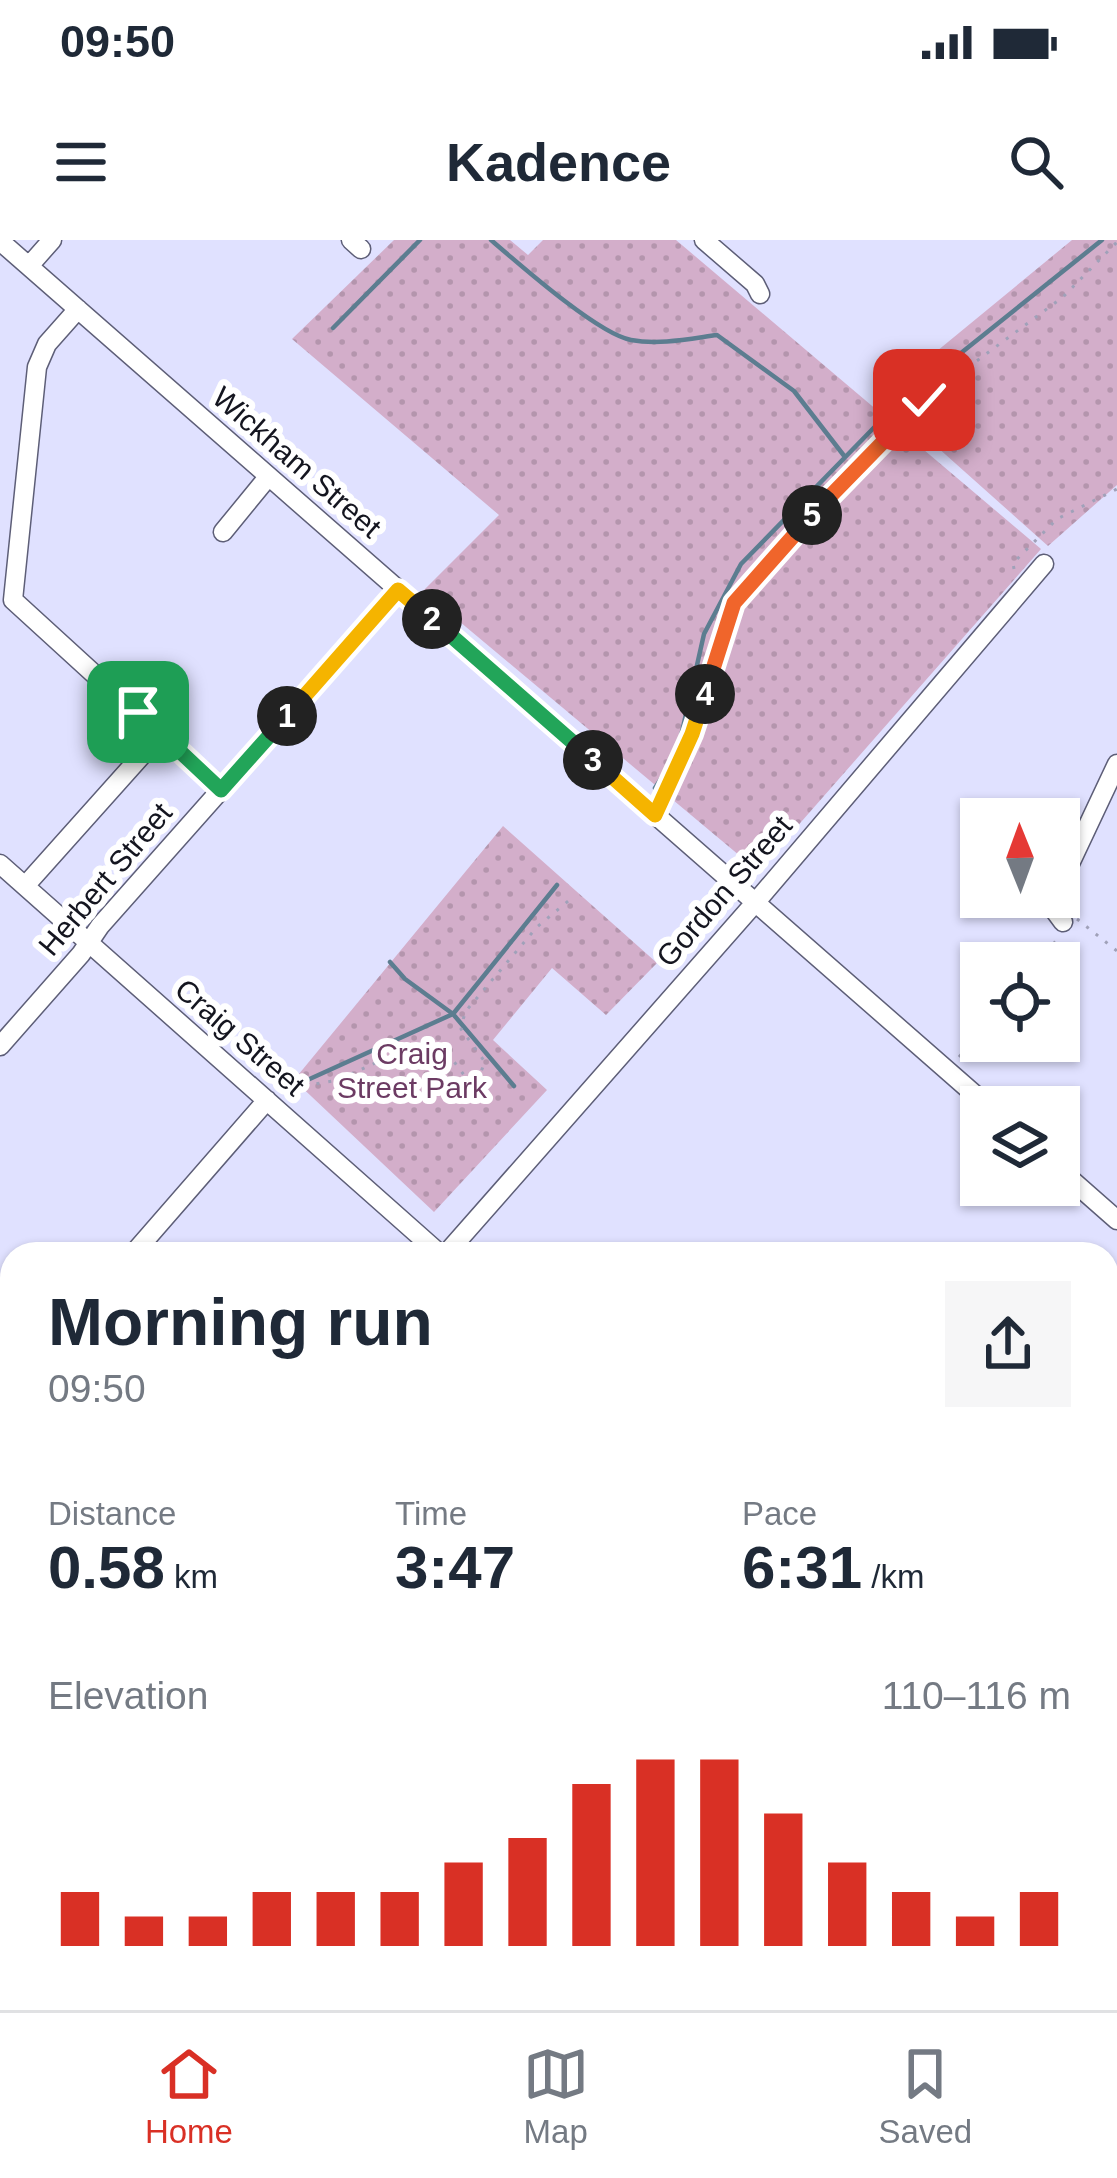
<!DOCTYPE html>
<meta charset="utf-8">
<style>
:root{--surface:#fff;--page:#f6f6f7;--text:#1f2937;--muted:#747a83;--line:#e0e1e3;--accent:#d93025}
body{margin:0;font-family:Arial,sans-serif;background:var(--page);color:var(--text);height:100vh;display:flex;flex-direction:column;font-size:45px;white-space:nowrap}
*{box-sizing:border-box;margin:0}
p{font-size:39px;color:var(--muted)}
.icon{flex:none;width:66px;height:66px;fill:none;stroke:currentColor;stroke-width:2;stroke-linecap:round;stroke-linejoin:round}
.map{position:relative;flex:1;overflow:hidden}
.side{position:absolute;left:0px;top:1002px;width:1119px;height:768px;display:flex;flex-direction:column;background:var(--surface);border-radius:36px 36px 0 0;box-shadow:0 3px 9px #0004}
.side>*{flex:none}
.needle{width:78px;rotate:359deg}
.buttons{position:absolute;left:960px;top:558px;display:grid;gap:24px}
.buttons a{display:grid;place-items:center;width:120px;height:120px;border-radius:0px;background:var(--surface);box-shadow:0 3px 9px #0004;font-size:60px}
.pin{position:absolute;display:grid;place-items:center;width:102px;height:102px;color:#fff;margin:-51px;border-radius:24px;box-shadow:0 6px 18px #0006}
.km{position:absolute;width:60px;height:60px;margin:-30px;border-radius:50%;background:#222;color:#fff;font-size:33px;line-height:60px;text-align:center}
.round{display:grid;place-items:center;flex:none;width:126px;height:126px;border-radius:0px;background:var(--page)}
.overview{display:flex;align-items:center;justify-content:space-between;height:204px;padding:0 48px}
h1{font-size:66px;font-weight:600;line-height:90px}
.metrics{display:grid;grid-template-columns:repeat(3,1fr);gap:18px;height:204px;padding:12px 48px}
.metrics div{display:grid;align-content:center}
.metrics b{font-size:60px;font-weight:600}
.metrics small{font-size:33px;font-weight:400}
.metrics p{font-size:33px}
.chart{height:336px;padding:24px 48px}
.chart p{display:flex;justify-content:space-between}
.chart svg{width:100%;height:216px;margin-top:12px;stroke:var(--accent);stroke-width:6}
.status{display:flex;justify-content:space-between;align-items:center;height:84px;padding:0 60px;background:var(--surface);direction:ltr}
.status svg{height:33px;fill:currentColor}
header{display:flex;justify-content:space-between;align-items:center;height:156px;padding:0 48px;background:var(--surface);font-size:54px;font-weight:600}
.tabs{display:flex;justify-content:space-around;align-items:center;height:168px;border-top:3px solid var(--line);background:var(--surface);font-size:33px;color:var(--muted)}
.tabs a{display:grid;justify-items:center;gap:6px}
.tabs .active{color:var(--accent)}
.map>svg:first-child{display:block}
.built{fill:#d3d5f9}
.grass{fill:#d3aeca}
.park{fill:url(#park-dots)}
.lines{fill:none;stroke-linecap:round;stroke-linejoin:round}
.stream{stroke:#5c7d90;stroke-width:4.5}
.minor-casing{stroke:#5d5e77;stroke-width:21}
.path{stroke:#a0a1b9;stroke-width:3;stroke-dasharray:3 9;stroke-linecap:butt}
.minor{stroke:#fff;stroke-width:18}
.split-1-casing{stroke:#fff;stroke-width:24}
.split-2-casing{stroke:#fff;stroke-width:24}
.split-3-casing{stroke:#fff;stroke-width:24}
.split-4-casing{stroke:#fff;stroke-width:24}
.split-5-casing{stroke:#fff;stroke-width:24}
.split-6-casing{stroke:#fff;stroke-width:24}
.split-1{stroke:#22a559;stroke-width:15}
.split-2{stroke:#f5b400;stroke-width:15}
.split-3{stroke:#22a559;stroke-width:15}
.split-4{stroke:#f5b400;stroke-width:15}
.split-5{stroke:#f0652b;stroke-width:15}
.split-6{stroke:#f0652b;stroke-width:15}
.labels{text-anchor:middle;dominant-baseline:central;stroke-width:12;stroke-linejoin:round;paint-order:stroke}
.street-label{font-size:30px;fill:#14151f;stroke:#fff}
.park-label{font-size:30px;fill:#6c3b63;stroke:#fff}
</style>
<div class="status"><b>09:50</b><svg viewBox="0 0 49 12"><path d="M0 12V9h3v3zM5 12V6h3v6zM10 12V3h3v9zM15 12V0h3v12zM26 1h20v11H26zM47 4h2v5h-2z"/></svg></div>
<header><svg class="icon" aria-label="menu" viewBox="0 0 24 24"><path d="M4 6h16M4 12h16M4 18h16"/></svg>Kadence<svg class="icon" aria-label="search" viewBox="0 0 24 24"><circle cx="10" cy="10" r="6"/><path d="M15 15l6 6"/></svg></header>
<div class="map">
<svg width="1117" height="1770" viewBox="0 0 1117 1770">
<defs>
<pattern id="park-dots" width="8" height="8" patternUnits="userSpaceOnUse" patternTransform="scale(3)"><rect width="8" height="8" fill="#d3aeca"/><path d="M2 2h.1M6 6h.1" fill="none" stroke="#b495ad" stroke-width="1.8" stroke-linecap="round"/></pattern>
</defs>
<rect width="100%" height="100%" fill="#e0e1ff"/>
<path class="built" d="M513,1758H924L901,1770H498Z"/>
<path class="grass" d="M535,1758H577L583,1766L578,1770H519Z"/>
<path class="park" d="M394,0H510L528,15L543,0H676L1041,309L758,631L423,351L499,275L292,99Z
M1072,0H1117V245L1048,306L881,157Z
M503,586L657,723L606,775L552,728L493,800L547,850L434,972L294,840Z
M0,1653L12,1661V1758H151L168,1770H0Z
M1111,1657L1117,1662V1770H901L924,1758H1107V1659Z"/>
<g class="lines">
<path class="stream" d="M491,0C519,24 598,94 631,100C659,105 688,99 717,95L794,151L845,217
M333,88L420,0
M655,548L677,514L704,394L741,324L896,165L1102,0
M390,722L405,739L453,774L514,846
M303,842L453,774L557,645"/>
<g class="minor-casing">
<path id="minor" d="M351,0L361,9
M704,0L755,44L760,54
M0,1L989,867
M29,26L52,0
M78,69L47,104L37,127L13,360L221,550
M223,292L268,237
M0,624L440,1014
M25,646L160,495
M1059,647L1117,524
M1053,657L1049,663L1063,682
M0,806L81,714L100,686L398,350
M1059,929L1117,980
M133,1014L267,860
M446,1014L761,656L1044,324
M1107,1081L1117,1074
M0,1166L12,1152
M1107,1305L1117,1309
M0,1524L12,1511
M0,1621L12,1630
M1107,1625L1117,1633
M184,1758L200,1770
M465,1770L480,1758"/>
</g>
<path class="path" d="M1014,329L1013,323L1057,279L1117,249
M663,558L692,494L734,363L843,241L924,160L1063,57L1117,2
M1077,679L1117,711
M1039,723L1058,698
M959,817L981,791
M281,850L338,840L426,800L443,807L464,835L480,834L485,822L461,789L465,772L537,687L573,657
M0,1687L12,1693
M110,1758L126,1770
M1046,1758L1078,1770
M946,1770L973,1758"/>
<use href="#minor" class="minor"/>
</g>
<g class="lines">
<g class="split-1-casing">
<path id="split-1" d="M138,472L221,550L287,476"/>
</g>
<g class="split-2-casing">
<path id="split-2" d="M287,476L398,350L432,379"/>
</g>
<g class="split-3-casing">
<path id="split-3" d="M432,379L593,520"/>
</g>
<g class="split-4-casing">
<path id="split-4" d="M593,520L655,575L692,494L705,454"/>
</g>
<g class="split-5-casing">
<path id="split-5" d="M705,454L734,363L812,275"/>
</g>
<g class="split-6-casing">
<path id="split-6" d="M812,275L924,160"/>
</g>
<use href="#split-1" class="split-1"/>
<use href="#split-2" class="split-2"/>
<use href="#split-3" class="split-3"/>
<use href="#split-4" class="split-4"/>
<use href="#split-5" class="split-5"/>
<use href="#split-6" class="split-6"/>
</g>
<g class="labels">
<g class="street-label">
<text transform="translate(297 222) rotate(41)">Wickham Street</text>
<text transform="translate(105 639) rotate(-50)">Herbert Street</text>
<text transform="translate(724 651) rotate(-49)">Gordon Street</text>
<text transform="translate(240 797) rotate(41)">Craig Street</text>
</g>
<g class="park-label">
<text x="412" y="813">Craig<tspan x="412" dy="34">Street Park</tspan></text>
</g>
</g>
</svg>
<div class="buttons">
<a><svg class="needle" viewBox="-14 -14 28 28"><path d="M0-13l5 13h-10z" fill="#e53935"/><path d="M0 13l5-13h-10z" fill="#747a83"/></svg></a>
<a><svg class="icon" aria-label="locate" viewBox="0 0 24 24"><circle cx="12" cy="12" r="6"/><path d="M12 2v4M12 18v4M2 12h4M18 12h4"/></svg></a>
<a><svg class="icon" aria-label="layers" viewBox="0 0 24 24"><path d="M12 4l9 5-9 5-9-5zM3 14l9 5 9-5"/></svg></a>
</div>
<div class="pin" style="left:138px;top:472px;background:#1e9e55"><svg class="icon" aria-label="arrive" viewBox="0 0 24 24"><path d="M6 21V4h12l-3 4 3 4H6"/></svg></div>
<div class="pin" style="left:924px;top:160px;background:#d93025"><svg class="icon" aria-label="check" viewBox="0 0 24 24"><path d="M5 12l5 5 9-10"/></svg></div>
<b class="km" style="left:287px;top:476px">1</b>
<b class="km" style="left:432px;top:379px">2</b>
<b class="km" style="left:593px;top:520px">3</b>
<b class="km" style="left:705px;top:454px">4</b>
<b class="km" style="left:812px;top:275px">5</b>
<section class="side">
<div class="overview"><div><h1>Morning run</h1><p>09:50</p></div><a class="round"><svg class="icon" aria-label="share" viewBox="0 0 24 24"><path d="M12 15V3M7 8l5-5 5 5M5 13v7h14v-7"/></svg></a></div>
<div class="metrics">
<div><p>Distance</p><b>0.58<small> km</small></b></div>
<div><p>Time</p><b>3:47</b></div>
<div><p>Pace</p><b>6:31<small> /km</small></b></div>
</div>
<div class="chart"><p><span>Elevation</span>110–116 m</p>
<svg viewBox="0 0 160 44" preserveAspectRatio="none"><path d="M5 44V33M15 44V38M25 44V38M35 44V33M45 44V33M55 44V33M65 44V27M75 44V22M85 44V11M95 44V6M105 44V6M115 44V17M125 44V27M135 44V33M145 44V38M155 44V33"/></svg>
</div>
</section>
</div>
<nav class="tabs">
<a class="active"><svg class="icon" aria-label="home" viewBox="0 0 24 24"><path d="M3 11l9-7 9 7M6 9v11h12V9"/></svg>Home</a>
<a><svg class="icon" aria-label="map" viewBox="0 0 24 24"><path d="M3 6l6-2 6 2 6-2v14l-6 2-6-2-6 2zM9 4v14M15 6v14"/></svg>Map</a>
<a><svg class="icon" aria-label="saved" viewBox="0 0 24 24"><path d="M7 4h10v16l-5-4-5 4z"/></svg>Saved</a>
</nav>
